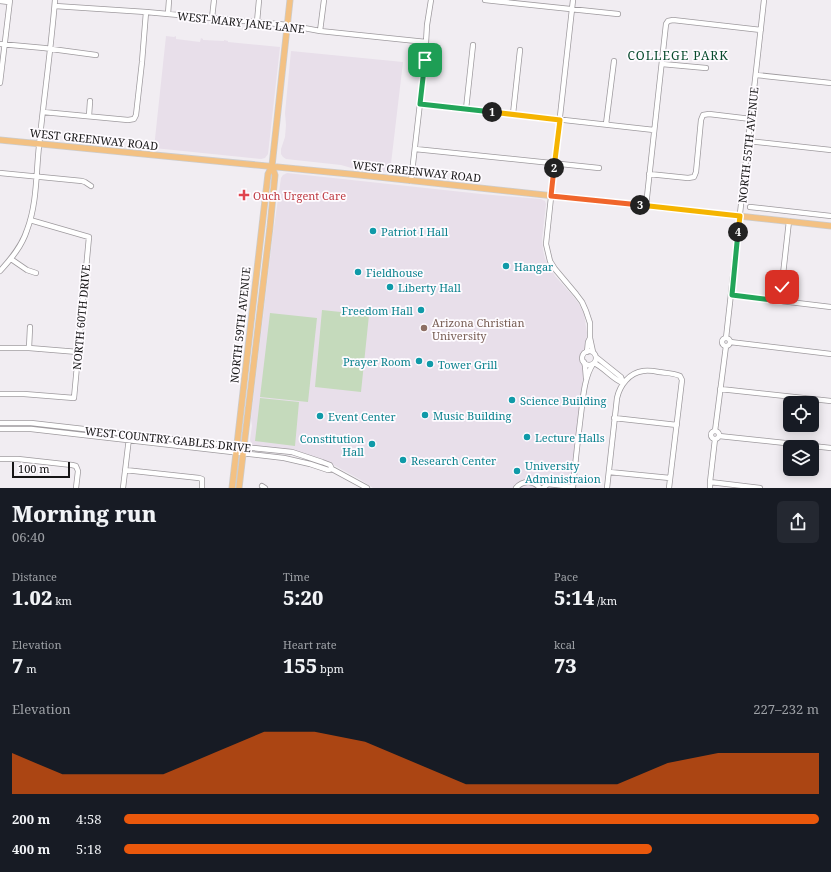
<!DOCTYPE html>
<meta charset="utf-8">
<style>
:root{--surface:#171b24;--page:#242831;--text:#f1f3f6;--muted:#9ea1a6;--accent:#ea580c}
body{margin:0;font-family:"Noto Serif",serif;background:var(--page);color:var(--text);height:100vh;display:flex;flex-direction:column;font-size:15px;white-space:nowrap}
*{box-sizing:border-box;margin:0}
p{font-size:13px;color:var(--muted)}
.icon{flex:none;width:22px;height:22px;fill:none;stroke:currentColor;stroke-width:2;stroke-linecap:round;stroke-linejoin:round}
.map{position:relative;height:488px;overflow:hidden}
.details{display:flex;flex-direction:column;background:var(--surface);flex:1}
.details>*{flex:none}
.tools{position:absolute;left:783px;top:396px;display:grid;gap:8px}
.tools a{display:grid;place-items:center;width:36px;height:36px;border-radius:6px;background:var(--surface);box-shadow:0 2px 10px #0003;font-size:20px}
.scale{position:absolute;left:12px;bottom:10px;width:58px;box-sizing:border-box;padding-left:4px;border:2px solid #161516;border-top:0;font-size:11px;line-height:14px;white-space:nowrap;color:#161516;-webkit-text-stroke:3px #fefbff;paint-order:stroke}
.pin{position:absolute;display:grid;place-items:center;width:34px;height:34px;color:#fff;margin:-17px;border-radius:8px;box-shadow:0 2px 6px #0006}
.km{position:absolute;width:20px;height:20px;margin:-10px;border-radius:50%;background:#222;color:#fff;font-size:11px;line-height:20px;text-align:center}
.round{display:grid;place-items:center;flex:none;width:42px;height:42px;border-radius:6px;background:var(--page)}
.overview{display:flex;align-items:center;justify-content:space-between;height:68px;padding:0 12px}
h1{font-size:22px;font-weight:800;line-height:30px}
.stats{display:grid;grid-template-columns:repeat(3,1fr);gap:6px;height:68px;padding:4px 12px}
.stats div{display:grid;align-content:center}
.stats b{font-size:20px;font-weight:800}
.stats small{font-size:11px;font-weight:400}
.stats p{font-size:11px}
.chart{height:112px;padding:8px 12px}
.chart p{display:flex;justify-content:space-between}
.chart svg{width:100%;height:72px;margin-top:4px;fill:var(--accent);opacity:.7}
ul{padding:0 12px;list-style:none;font-size:13px}
li{display:grid;grid-template-columns:64px 48px 1fr;align-items:center;height:30px}
li i{height:10px;border-radius:5px;background:var(--accent)}
.map>svg:first-child{display:block}
.built{fill:#e8dfea}
.green{fill:#c5dabc}
.lines{fill:none;stroke-linecap:round;stroke-linejoin:round}
.minor-casing{stroke:#9e9a9e;stroke-width:6}
.major-casing{stroke:#ccc;stroke-width:7}
.minor{stroke:#fff;stroke-width:4.5}
.major{stroke:#f3c183;stroke-width:5.5}
.split-1-casing{stroke:#fff;stroke-width:8}
.split-2-casing{stroke:#fff;stroke-width:8}
.split-3-casing{stroke:#fff;stroke-width:8}
.split-4-casing{stroke:#fff;stroke-width:8}
.split-5-casing{stroke:#fff;stroke-width:8}
.split-1{stroke:#22a559;stroke-width:5}
.split-2{stroke:#f5b400;stroke-width:5}
.split-3{stroke:#f0652b;stroke-width:5}
.split-4{stroke:#f5b400;stroke-width:5}
.split-5{stroke:#22a559;stroke-width:5}
.health-dot{fill:#e0444e;stroke:#fefbff;stroke-width:1.5}
.culture-dot{fill:#0f9aa8;stroke:#fefbff;stroke-width:1.5}
.education-dot{fill:#8d6e63;stroke:#fefbff;stroke-width:1.5}
.labels{text-anchor:middle;dominant-baseline:central;stroke-width:3.5;stroke-linejoin:round;paint-order:stroke}
.street-label{font-size:11px;fill:#161516;stroke:#fefbff}
.health-label{font-size:11px;fill:#be3a42;stroke:#fefbff;text-anchor:start}
.culture-label{font-size:11px;fill:#0d838f;stroke:#fefbff;text-anchor:start}
.education-label{font-size:11px;fill:#785e54;stroke:#fefbff;text-anchor:start}
.neighbourhood-label{font-size:12px;letter-spacing:1px;fill:#074a2d;stroke:#fefbff}
</style>
<div class="map">
<svg width="831" height="488" viewBox="0 0 831 488">
<rect width="100%" height="100%" fill="#f1edf2"/>
<path class="built" d="M166,36L174,37L176,36V39L200,42L201,38L203,39V40L224,41V40L228,41V42L280,47L268,154L265,158L261,159L154,148Z
M291,51L403,62L390,172L355,169L341,165L286,159L283,157L281,154V149L285,137L286,125L285,113Z
M287,173L481,194L541,199L545,201L546,204L542,239L543,250L545,259L555,276L573,296L579,304L584,314L587,333L586,348L581,356V359L584,365V373L581,390L570,488H373L361,480L330,463L319,458L292,450L252,445L250,440L252,426L251,419L273,234L281,178L283,175Z"/>
<path class="green" d="M322,310L369,315L361,392L315,387Z
M270,313L317,318L308,402L260,397Z
M260,398L299,402L295,446L255,441Z"/>
<g class="lines">
<g class="minor-casing">
<path id="minor" d="M485,0L618,14
M573,0L552,188L546,244L550,261L555,269L576,294L582,302L586,311L590,323V338L593,352
M0,1L9,2
M55,6L146,12L257,22L288,25L320,31L426,42
M168,14L169,0
M212,18L214,0
M257,22L259,0
M320,31L324,0
M0,44L44,48L96,55
M662,64L706,68
M756,75L831,83
M0,83L10,0
M420,104L654,130
M466,109L473,45
M43,112L128,120L134,119L136,115L142,62L146,12
M513,114L520,50
M89,116L90,101
M606,124L614,61
M748,141L831,150
M415,149L599,168
M0,173L82,181L85,182L91,186
M649,174L688,178L694,177L696,172L701,120L703,115L709,114L751,119
M411,181L425,60L427,25L431,0
M646,206L666,24L668,21L673,20L761,30
M750,207L831,216
M11,259L27,270L36,273
M0,271C11,259 22,246 27,230C37,204 36,174 39,146C44,97 51,49 55,0
M731,295L831,307
M780,301L789,221
M726,338L764,0
M722 342a4 4 0 1 1 8 0a4 4 0 1 1-8 0Z
M730,342L831,354
M0,348H29L78,352
M29,348L30,327
M582 358a7 7 0 1 1 14 0a7 7 0 1 1-14 0Z
M587,352L588,342L590,338
M596,357L621,377L623,383
M584,362L585,366L586,378
M594,363C605,368 612,379 623,383
M720,389L831,401
M0,394H24L74,398L89,237L30,220
M614,418L677,425
M0,423H31L233,446L292,452L322,462L330,465L332,469
M0,429H31L284,458L310,464L328,470L332,469L367,488
M715,431L726,346
M711 435a4 4 0 1 1 8 0a4 4 0 1 1-8 0Z
M719,436L831,448
M0,459H18L72,465L76,466L78,471L76,488
M125,470L199,478L202,479V488
M609,472L670,478
M710,482L760,488
M262,486L265,488
M123,488L129,438
M516,488C523,480 533,480 540,488
M543,488L548,484L573,487
M573,488C575,463 578,439 581,414C583,398 584,378 593,364
M607,488L617,398C620,385 629,373 643,371C648,370 654,371 659,372C666,373 674,373 680,376L682,380L669,488
M710,488V482L715,439"/>
</g>
<g class="major-casing">
<path id="major" d="M0,140L360,175L831,226
M232,488L268,174L272,166L290,0
M239,488L270,227L275,175L272,166"/>
</g>
<use href="#minor" class="minor"/>
<use href="#major" class="major"/>
</g>
<g class="lines">
<g class="split-1-casing">
<path id="split-1" d="M425,60L420,104L492,112"/>
</g>
<g class="split-2-casing">
<path id="split-2" d="M492,112L560,120L554,168"/>
</g>
<g class="split-3-casing">
<path id="split-3" d="M554,168L551,196L640,205"/>
</g>
<g class="split-4-casing">
<path id="split-4" d="M640,205L740,216L738,232"/>
</g>
<g class="split-5-casing">
<path id="split-5" d="M738,232L732,295L780,301L782,287"/>
</g>
<use href="#split-1" class="split-1"/>
<use href="#split-2" class="split-2"/>
<use href="#split-3" class="split-3"/>
<use href="#split-4" class="split-4"/>
<use href="#split-5" class="split-5"/>
</g>
<path class="health-dot" d="M242 189h4v4h4v4h-4v4h-4v-4h-4v-4h4z"/>
<g class="culture-dot">
<circle cx="373" cy="231" r="4"/>
<circle cx="506" cy="266" r="4"/>
<circle cx="358" cy="272" r="4"/>
<circle cx="390" cy="287" r="4"/>
<circle cx="421" cy="310" r="4"/>
<circle cx="419" cy="361" r="4"/>
<circle cx="430" cy="364" r="4"/>
<circle cx="512" cy="400" r="4"/>
<circle cx="425" cy="415" r="4"/>
<circle cx="320" cy="416" r="4"/>
<circle cx="527" cy="437" r="4"/>
<circle cx="372" cy="444" r="4"/>
<circle cx="403" cy="460" r="4"/>
<circle cx="517" cy="471" r="4"/>
</g>
<circle class="education-dot" cx="424" cy="328" r="4"/>
<g class="labels">
<g class="street-label">
<text transform="translate(241 22) rotate(6)">WEST MARY JANE LANE</text>
<text transform="translate(94 139) rotate(6)">WEST GREENWAY ROAD</text>
<text transform="translate(748 145) rotate(-84)">NORTH 55TH AVENUE</text>
<text transform="translate(417 171) rotate(6)">WEST GREENWAY ROAD</text>
<text transform="translate(81 317) rotate(-85)">NORTH 60TH DRIVE</text>
<text transform="translate(240 325) rotate(-84)">NORTH 59TH AVENUE</text>
<text transform="translate(168 439) rotate(6)">WEST COUNTRY GABLES DRIVE</text>
</g>
<g class="health-label">
<text x="253" y="195">Ouch Urgent Care</text>
</g>
<g class="culture-label">
<text x="381" y="231">Patriot I Hall</text>
<text x="514" y="266">Hangar</text>
<text x="366" y="272">Fieldhouse</text>
<text x="398" y="287">Liberty Hall</text>
<text x="413" y="310" text-anchor="end">Freedom Hall</text>
<text x="411" y="361" text-anchor="end">Prayer Room</text>
<text x="438" y="364">Tower Grill</text>
<text x="520" y="400">Science Building</text>
<text x="433" y="415">Music Building</text>
<text x="328" y="416">Event Center</text>
<text x="535" y="437">Lecture Halls</text>
<text x="364" y="438" text-anchor="end">Constitution<tspan x="364" dy="13">Hall</tspan></text>
<text x="411" y="460">Research Center</text>
<text x="525" y="465">University<tspan x="525" dy="13">Administraion</tspan></text>
</g>
<g class="education-label">
<text x="432" y="322">Arizona Christian<tspan x="432" dy="13">University</tspan></text>
</g>
<g class="neighbourhood-label">
<text x="678" y="55">COLLEGE PARK</text>
</g>
</g>
</svg>
<div class="tools">
<a><svg class="icon" aria-label="locate" viewBox="0 0 24 24"><circle cx="12" cy="12" r="6"/><path d="M12 2v4M12 18v4M2 12h4M18 12h4"/></svg></a>
<a><svg class="icon" aria-label="layers" viewBox="0 0 24 24"><path d="M12 4l9 5-9 5-9-5zM3 14l9 5 9-5"/></svg></a>
</div>
<div class="scale">100 m</div>
<div class="pin" style="left:425px;top:60px;background:#1e9e55"><svg class="icon" aria-label="arrive" viewBox="0 0 24 24"><path d="M6 21V4h12l-3 4 3 4H6"/></svg></div>
<div class="pin" style="left:782px;top:287px;background:#d93025"><svg class="icon" aria-label="check" viewBox="0 0 24 24"><path d="M5 12l5 5 9-10"/></svg></div>
<b class="km" style="left:492px;top:112px">1</b>
<b class="km" style="left:554px;top:168px">2</b>
<b class="km" style="left:640px;top:205px">3</b>
<b class="km" style="left:738px;top:232px">4</b>
</div>
<section class="details">
<div class="overview"><div><h1>Morning run</h1><p>06:40</p></div><a class="round"><svg class="icon" aria-label="share" viewBox="0 0 24 24"><path d="M12 15V3M7 8l5-5 5 5M5 13v7h14v-7"/></svg></a></div>
<div class="stats">
<div><p>Distance</p><b>1.02<small> km</small></b></div>
<div><p>Time</p><b>5:20</b></div>
<div><p>Pace</p><b>5:14<small> /km</small></b></div>
</div>
<div class="stats">
<div><p>Elevation</p><b>7<small> m</small></b></div>
<div><p>Heart rate</p><b>155<small> bpm</small></b></div>
<div><p>kcal</p><b>73</b></div>
</div>
<div class="chart"><p><span>Elevation</span>227–232 m</p>
<svg viewBox="0 0 160 44" preserveAspectRatio="none"><path d="M0 44V19L10 32L20 32L30 32L40 19L50 6L60 6L70 12L80 25L90 38L100 38L110 38L120 38L130 25L140 19L150 19L160 19V44z"/></svg>
</div>
<ul>
<li><b>200 m</b>4:58<i style="width:100%"></i></li>
<li><b>400 m</b>5:18<i style="width:76%"></i></li>
</ul>
</section>
